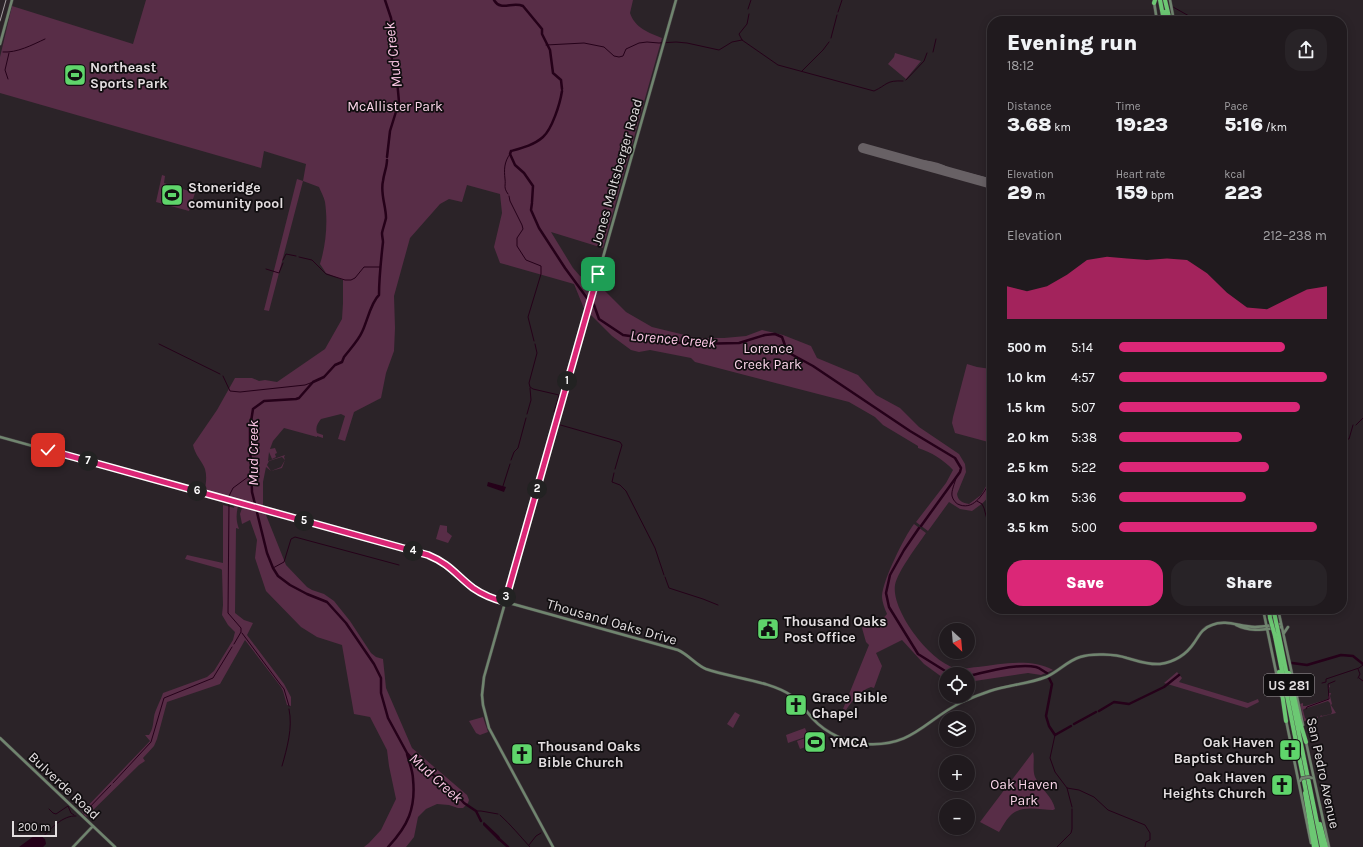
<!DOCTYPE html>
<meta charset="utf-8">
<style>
:root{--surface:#201a1e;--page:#282327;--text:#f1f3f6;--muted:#a2a1a4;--line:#3d383c;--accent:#db2777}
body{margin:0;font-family:Karla,sans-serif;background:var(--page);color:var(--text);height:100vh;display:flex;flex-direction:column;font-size:15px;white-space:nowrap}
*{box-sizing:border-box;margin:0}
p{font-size:13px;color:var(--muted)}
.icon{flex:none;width:22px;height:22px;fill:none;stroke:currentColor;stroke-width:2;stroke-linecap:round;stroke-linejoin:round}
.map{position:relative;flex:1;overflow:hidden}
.drawer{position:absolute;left:987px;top:16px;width:360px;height:598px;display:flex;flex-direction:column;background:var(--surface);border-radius:16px;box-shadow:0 2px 10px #0003,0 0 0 1px var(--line)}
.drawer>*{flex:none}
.needle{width:26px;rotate:154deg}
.fabs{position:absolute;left:939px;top:623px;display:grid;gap:8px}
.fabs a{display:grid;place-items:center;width:36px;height:36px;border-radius:50%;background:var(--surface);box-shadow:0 2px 10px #0003,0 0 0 1px var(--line);font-size:20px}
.scale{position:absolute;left:12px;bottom:10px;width:45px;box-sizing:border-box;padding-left:4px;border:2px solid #e3dee0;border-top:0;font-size:11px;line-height:14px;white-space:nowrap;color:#e3dee0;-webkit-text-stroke:3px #110e10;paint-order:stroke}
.pin{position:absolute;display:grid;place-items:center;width:34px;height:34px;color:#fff;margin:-17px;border-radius:8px;box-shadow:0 2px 6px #0006}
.km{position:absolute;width:20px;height:20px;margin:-10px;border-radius:50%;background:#222;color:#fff;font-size:11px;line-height:20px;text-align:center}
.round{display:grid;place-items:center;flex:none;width:42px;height:42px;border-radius:16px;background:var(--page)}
.headline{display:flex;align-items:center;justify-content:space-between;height:68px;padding:0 20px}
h1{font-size:22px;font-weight:800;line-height:30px}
.stats{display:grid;grid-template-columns:repeat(3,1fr);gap:6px;height:68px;padding:4px 20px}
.stats div{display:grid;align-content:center}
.stats b{font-size:20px;font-weight:800}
.stats small{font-size:11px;font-weight:400}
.stats p{font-size:11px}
.chart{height:112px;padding:8px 20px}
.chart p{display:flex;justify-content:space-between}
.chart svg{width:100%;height:72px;margin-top:4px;fill:var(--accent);opacity:.7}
.primary-button{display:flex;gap:8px;margin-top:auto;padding:8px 20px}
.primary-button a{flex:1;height:46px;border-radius:16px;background:var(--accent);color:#fff;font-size:16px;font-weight:800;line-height:46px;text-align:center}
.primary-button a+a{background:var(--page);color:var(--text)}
ul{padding:0 20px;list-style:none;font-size:13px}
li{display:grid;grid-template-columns:64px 48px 1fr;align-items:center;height:30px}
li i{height:10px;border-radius:5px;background:var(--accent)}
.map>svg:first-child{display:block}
.green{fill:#582d47;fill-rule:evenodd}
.water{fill:#250119}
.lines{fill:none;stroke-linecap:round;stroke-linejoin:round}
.stream{stroke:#250119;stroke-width:1}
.river{stroke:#250119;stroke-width:2.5}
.taxiway{stroke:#686165;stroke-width:4}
.runway{stroke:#686165;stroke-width:10}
.secondary-casing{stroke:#453f42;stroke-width:3.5}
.motorway-casing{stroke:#453f42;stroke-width:5}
.secondary{stroke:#70856f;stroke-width:2.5}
.motorway{stroke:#6cc873;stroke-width:4}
.rail{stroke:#a59fa2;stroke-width:1}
.secondary-bridge-casing{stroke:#453f42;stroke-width:3.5;stroke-linecap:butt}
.motorway-bridge-casing{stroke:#453f42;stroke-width:5;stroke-linecap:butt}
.secondary-bridge{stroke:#70856f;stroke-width:2.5}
.motorway-bridge{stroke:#6cc873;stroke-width:4}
.route-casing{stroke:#fff;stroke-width:8}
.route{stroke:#db2777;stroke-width:5}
.labels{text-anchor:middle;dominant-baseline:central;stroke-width:3.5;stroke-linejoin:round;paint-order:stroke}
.shield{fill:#110e10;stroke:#a4a0a2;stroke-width:1}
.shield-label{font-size:13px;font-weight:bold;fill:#e3dee0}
.poi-label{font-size:14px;font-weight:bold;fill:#e3dee0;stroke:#110e10;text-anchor:start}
.park-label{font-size:14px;fill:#fad5e9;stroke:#110e10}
.street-label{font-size:14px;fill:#e3dee0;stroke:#110e10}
.water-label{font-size:15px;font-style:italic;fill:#fcc6e5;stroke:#110e10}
</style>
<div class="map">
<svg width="1363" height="847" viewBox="0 0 1363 847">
<rect width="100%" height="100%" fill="#2b2328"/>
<path class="green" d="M146,0H633L630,13C635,28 649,33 662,38L603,248L551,232L573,268L580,276L593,281L585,311L574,284L500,263L494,247L502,213L500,194L467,185L462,202L449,199L440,204L410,238L394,296L395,328L394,351L386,373L381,398L354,412L345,441L338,439L345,416L341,414L321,419C318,423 315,427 317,433L323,435V438L317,436V437L284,428L273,441L270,449L275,448L277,453L275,454L276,457L272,459L269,452L268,461L285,455L284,457L285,460L282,468L271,471L266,467L263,482V506L207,491L205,489C206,483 207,476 205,469C202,461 195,455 193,445L217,410L235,378H252L259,381L265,380L277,382L325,349L342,319L343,303V280L326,273L320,264C326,245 328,222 325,202C324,197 321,192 319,187L303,181L269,311L264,310L297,179L303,181L306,164L264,151L261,168L0,93V57L12,6L133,44ZM282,457L285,460L281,467L271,471L267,465L269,461Z
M895,53L921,61L906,79L888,64L894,57Z
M162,175L165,176L164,183L195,193L189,211L156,202Z
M598,284L626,312L652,327L697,338H724L746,336L762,330L783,335L811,346L817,358L858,375L876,395L900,408L919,427L959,454L965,464L966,472L957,494C958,501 963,503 969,504L981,495L989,481L992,483C992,498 983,503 972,511L960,509L949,502L928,531L916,522L946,483L953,470C944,460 931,452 918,448V446L883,425L875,417L849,402L695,362L691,358L650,350L639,352L631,350L612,336L590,314Z
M967,364L977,367L991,369L992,443L955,433L952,423L953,417Z
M235,504L238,506C236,515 236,521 239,529L236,528L235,613L244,620L253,623L247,635L284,684L291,697V706L287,705L283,691L281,687L245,640L220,684L167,702L157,739L154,746L143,758L145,761L139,765L86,817L82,812L150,741L145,735H149C153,729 153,724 154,717C155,710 161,700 163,693L207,677L214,671L233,640L235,632L228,625L222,615L223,605L222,570L221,569L185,559L187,555L223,563V505L234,508Z
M242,508L266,513V515L286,565L307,587L312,590L324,594L334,601L350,621L371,653L376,657L383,659L386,688L412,748L467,795L469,800L468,803L463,808H458L449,805L437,804L426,809L418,817L414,837L406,847H364L369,843L381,830L396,799L389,766L387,750L370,717L354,714L342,645L317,637L301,627L266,591L255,558L257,540L250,520L242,524L240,514Z
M914,524L926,533C917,546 898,571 895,585C891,612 934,667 960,669C966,669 973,667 978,667C1003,664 1030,658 1053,670L1041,675L1028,673L968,682V674H946V680L924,664L902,640L876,653L882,666L874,688L871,687C859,691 853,700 846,710L843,709L869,645L866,642L862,628C867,619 874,623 881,619C883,619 886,615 887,614C885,609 882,602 882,596C883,580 904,537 914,524Z
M440,525L447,526V532L452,536L448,543L436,539Z
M1177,672L1182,678L1179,682L1248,703L1258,699L1259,702L1247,708L1164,683Z
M1335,682L1329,684L1330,687L1328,688L1329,693H1331L1330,696L1332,704L1331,705L1336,713L1320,717L1321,715L1322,716L1331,714L1332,712L1330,703L1328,701L1304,709L1303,710L1305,718L1308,720L1317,718V716L1318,718L1308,722L1304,721L1300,704L1303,703V706H1306L1328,699V696H1329V684Z
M735,712L740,715L733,728L727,724Z
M483,717L488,732L480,735L476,733L469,721Z
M805,728L808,736L788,743L786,735Z
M808,737L811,745L800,749L797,741Z
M1033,752C1035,759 1032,769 1035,777C1040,788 1053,797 1055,809L1053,810C1041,810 1023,805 1012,814C1007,818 1003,826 999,832L980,822Z"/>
<path class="water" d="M488,482L506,487L504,492L487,486Z
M484,822L499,836L500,838L499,841L483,825V823Z
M38,835L45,839L46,844L43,847H19L34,836Z"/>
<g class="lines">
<path class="stream" d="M1173,7L1198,21
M748,9L751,0
M838,12L842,0
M749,14L747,24L739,34L742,40L778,65L874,91C887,85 886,80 903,81
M831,38L837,15
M546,45L584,43L604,47L614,56L619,57L623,56L626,49L639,43L647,42L659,43L676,42L687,43L719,50L732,42L742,40
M3,52C17,53 32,45 45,39
M933,52L936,39
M802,71L823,50L829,42
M8,79L5,70L9,53
M906,80L924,61L927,53
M508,194C503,187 506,186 505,179C504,170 504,162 510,154
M509,196L510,201L522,225L523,229L517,238V246L526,260L541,266V274L528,317L534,341
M299,257L312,260L326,274L345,280H351L355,278L364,267H380
M283,260L286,254L296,256
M266,269L279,273L283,263
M159,344L220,374
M535,344L537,353L529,383L530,387L533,389L559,395L554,412
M223,376L230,391L240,392L305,385L313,382
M527,414L531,400L530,388
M557,424L620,442L622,445L615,469
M1356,425L1363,418
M1342,439H1349L1353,425
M511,460L514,452L518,448L526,418
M614,473L612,482L620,485L626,491L655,548L664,575
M956,478C955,483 951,491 952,496C953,500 956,504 960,505C975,510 984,492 990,482
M503,486L510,464
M229,496L233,488L252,474
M977,501L982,504L984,508L991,535L990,545
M229,503L228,613L241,628V632L234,644
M273,568L284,562L291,539L295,537L399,565
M665,577L669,588L703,599L718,605
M242,633L280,684L284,689L289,706
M1358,678L1360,674L1358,669
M1359,678L1363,681
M1322,683L1326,682V679L1359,668L1363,665
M1306,709L1307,707L1329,699L1328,684L1335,681
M1055,735L1050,758L1055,772L1067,788L1079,790L1094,797L1108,810L1145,825L1150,833V840L1146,842L1145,847
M282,766C287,748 293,728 289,709
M113,783L151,742L164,698L213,678L232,647
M1067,788L1072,807
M49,809L53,813L56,814L68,806L71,813L74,815
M476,811H481L498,814
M84,813L111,785
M500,815C511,825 520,836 530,847
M42,838C50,829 63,815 76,816
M529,845L536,836L541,833
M1057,847L1071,833L1072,829V809"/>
<path class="river" d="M385,0L391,18L394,37L391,55L397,80L399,102L390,131L387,157
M494,0C501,12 512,1 523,6L542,29V34L550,50L553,73L561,80L562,89
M387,160C387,167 384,173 383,181C380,193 386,206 386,218C385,223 383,228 382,233C382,237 383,239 383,242C381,260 379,277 379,295C371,302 367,322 362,332C358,341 350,349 344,357L342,362L335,365L324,377L313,382L299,398L296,399L264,401L253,409L250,428V442L252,492L267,553L273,568L278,576L290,585L307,594L327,602L346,623L374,664L381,678V693L388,718L407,753L415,762L450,787L464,803L476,811L481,821
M532,202L533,186L524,173L515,165L510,154L511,151C522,148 534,145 543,137C552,129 560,104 562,91
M532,203L531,210L539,228L565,268L587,298L594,305L599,319L623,335L671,342L694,344L739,343L765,335L775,334L782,337L787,351L791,354L813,366L910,431L955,458L961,468L960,472L921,526
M919,528L904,550L890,575L886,593L889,607L918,654L950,674
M1292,663L1307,665L1341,655L1353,656L1363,664
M968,676C987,672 1017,663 1036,667C1040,668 1043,671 1047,673
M1049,678L1052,684L1046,716L1049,726L1055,735L1071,726
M1099,711L1114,702L1129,704L1164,687L1179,675
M1074,724L1096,712
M498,838L508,847
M388,847C408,826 416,808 413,779C413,771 409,762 407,754"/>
<path class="taxiway" d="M922,165L923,162C932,163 941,165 949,170L992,181"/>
<path class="runway" d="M863,148L992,184"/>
<g class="secondary-casing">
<path id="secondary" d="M1170,0L1174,21
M1154,2L1157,21
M0,44L12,0
M0,437L428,555C455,565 468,589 495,599L678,650C689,655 696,665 706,669C732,678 771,681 792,696C800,702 806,711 813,719C826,733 847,743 866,744C913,747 925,720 962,702C971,698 981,694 990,691C1008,685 1028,684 1046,677C1058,672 1067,661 1080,657C1092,653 1115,654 1127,658C1138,661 1148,665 1160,664C1173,662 1186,655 1194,643C1199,636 1202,628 1212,625C1226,619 1240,627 1255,627C1263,627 1273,625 1281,624
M1263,609L1281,696
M1278,609L1303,725
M1236,625C1251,633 1266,629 1282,627
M1284,633L1288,627
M1286,720L1311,843
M0,738L115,847
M1306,742L1329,847
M73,847L93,826
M553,847L489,728L483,705L482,695L484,677L676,0"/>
</g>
<g class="motorway-casing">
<path id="motorway" d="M1160,0L1164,21
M1165,0L1170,21
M1154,3L1155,0
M1165,12L1167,21
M1269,609L1270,618
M1273,609L1275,617
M1275,636L1317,847
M1279,636L1322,847
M1279,672L1286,721
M1289,673L1299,719L1306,742
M1305,793L1314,847
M1320,824L1326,847"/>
</g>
<use href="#secondary" class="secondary"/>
<use href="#motorway" class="motorway"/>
<path class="rail" d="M0,21L6,0"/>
<g class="secondary-bridge-casing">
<path id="secondary-bridge" d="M1300,781L1302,778L1309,777L1312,778"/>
</g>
<g class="motorway-bridge-casing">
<path id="motorway-bridge" d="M1275,617L1279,636
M1270,618L1275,636"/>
</g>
<use href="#secondary-bridge" class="secondary-bridge"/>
<use href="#motorway-bridge" class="motorway-bridge"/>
</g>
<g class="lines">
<g class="route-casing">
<path id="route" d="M48,450L428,555C450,564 456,575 473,588C483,595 493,599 505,602L598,274"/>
</g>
<use href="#route" class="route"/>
</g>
<defs>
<g id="stadium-square" transform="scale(1.15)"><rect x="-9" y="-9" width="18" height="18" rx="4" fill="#5fd56b" stroke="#110e10"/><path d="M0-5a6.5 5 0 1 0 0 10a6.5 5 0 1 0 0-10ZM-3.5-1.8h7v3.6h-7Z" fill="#111"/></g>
<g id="civic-square" transform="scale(1.15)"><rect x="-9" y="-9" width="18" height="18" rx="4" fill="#5fd56b" stroke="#110e10"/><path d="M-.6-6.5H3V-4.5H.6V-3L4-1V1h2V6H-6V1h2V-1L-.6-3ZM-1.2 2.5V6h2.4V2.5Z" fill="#111"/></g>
<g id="church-square" transform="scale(1.15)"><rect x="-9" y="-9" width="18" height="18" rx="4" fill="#5fd56b" stroke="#110e10"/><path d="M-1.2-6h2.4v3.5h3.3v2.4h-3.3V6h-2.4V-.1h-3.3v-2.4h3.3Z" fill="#111"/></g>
</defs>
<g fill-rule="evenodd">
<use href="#stadium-square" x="75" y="75"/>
<use href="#stadium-square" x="172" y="195"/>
<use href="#civic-square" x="768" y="629"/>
<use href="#church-square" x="796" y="705"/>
<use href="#stadium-square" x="815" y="742"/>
<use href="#church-square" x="1290" y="750"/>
<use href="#church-square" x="522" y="754"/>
<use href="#church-square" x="1282" y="785"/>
</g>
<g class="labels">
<rect class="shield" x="1264" y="674" width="50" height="22" rx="3"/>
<g class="shield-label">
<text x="1289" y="685">US 281</text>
</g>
<g class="poi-label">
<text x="90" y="67">Northeast<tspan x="90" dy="16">Sports Park</tspan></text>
<text x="188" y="187">Stoneridge<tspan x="188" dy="16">comunity pool</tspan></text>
<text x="784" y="621">Thousand Oaks<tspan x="784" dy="16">Post Office</tspan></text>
<text x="812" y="697">Grace Bible<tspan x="812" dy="16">Chapel</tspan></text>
<text x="830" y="742">YMCA</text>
<text x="1274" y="742" text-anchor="end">Oak Haven<tspan x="1274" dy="16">Baptist Church</tspan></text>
<text x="538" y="746">Thousand Oaks<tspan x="538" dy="16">Bible Church</tspan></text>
<text x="1266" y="777" text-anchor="end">Oak Haven<tspan x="1266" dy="16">Heights Church</tspan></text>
</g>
<g class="park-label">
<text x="395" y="106">McAllister Park</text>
<text x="768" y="348">Lorence<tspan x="768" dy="16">Creek Park</tspan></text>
<text x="1024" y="784">Oak Haven<tspan x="1024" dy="16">Park</tspan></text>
</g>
<g class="street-label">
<text transform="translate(617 172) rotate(-74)">Jones Maltsberger Road</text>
<text transform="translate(612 622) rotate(16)">Thousand Oaks Drive</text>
<text transform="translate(1323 773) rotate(78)">San Pedro Avenue</text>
<text transform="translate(64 786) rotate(43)">Bulverde Road</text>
</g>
<g class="water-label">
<text transform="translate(393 55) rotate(-97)">Mud Creek</text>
<text transform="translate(673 339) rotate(5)">Lorence Creek</text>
<text transform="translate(253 453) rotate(-90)">Mud Creek</text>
<text transform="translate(436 778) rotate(42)">Mud Creek</text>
</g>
</g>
</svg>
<div class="fabs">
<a><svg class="needle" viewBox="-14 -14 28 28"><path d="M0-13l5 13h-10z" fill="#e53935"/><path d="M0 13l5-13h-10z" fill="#a2a1a4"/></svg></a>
<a><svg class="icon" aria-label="locate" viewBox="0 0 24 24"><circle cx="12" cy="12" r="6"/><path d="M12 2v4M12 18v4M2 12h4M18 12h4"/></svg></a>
<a><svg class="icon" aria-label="layers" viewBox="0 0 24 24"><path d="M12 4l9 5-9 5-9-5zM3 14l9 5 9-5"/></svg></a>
<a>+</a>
<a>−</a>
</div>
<div class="scale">200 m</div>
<div class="pin" style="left:598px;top:274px;background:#1e9e55"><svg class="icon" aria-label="arrive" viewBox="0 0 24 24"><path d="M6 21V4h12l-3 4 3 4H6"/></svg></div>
<div class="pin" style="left:48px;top:450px;background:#d93025"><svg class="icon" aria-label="check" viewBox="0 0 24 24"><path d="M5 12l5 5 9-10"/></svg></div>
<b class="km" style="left:567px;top:381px">1</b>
<b class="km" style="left:537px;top:489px">2</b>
<b class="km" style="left:506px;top:597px">3</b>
<b class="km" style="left:413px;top:551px">4</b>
<b class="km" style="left:304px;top:521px">5</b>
<b class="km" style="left:197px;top:491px">6</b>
<b class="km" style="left:88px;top:461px">7</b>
<section class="drawer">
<div class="headline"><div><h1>Evening run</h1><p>18:12</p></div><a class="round"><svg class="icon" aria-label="share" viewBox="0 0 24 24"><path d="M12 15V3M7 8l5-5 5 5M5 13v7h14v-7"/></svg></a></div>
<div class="stats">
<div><p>Distance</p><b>3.68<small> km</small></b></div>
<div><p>Time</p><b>19:23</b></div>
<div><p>Pace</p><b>5:16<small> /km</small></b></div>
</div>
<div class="stats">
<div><p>Elevation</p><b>29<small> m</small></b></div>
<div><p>Heart rate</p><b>159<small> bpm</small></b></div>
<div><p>kcal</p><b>223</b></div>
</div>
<div class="chart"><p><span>Elevation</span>212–238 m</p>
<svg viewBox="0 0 160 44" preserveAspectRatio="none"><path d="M0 44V24L10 27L20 24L30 17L40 8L50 6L60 7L70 8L80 7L90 8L100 16L110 28L120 37L130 38L140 32L150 26L160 24V44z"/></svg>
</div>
<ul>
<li><b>500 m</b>5:14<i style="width:80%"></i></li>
<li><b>1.0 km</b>4:57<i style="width:100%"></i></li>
<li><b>1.5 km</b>5:07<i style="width:87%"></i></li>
<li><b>2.0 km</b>5:38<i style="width:59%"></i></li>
<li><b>2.5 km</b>5:22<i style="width:72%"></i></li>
<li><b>3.0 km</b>5:36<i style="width:61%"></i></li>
<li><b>3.5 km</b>5:00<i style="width:95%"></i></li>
</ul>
<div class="primary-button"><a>Save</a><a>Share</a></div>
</section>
</div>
